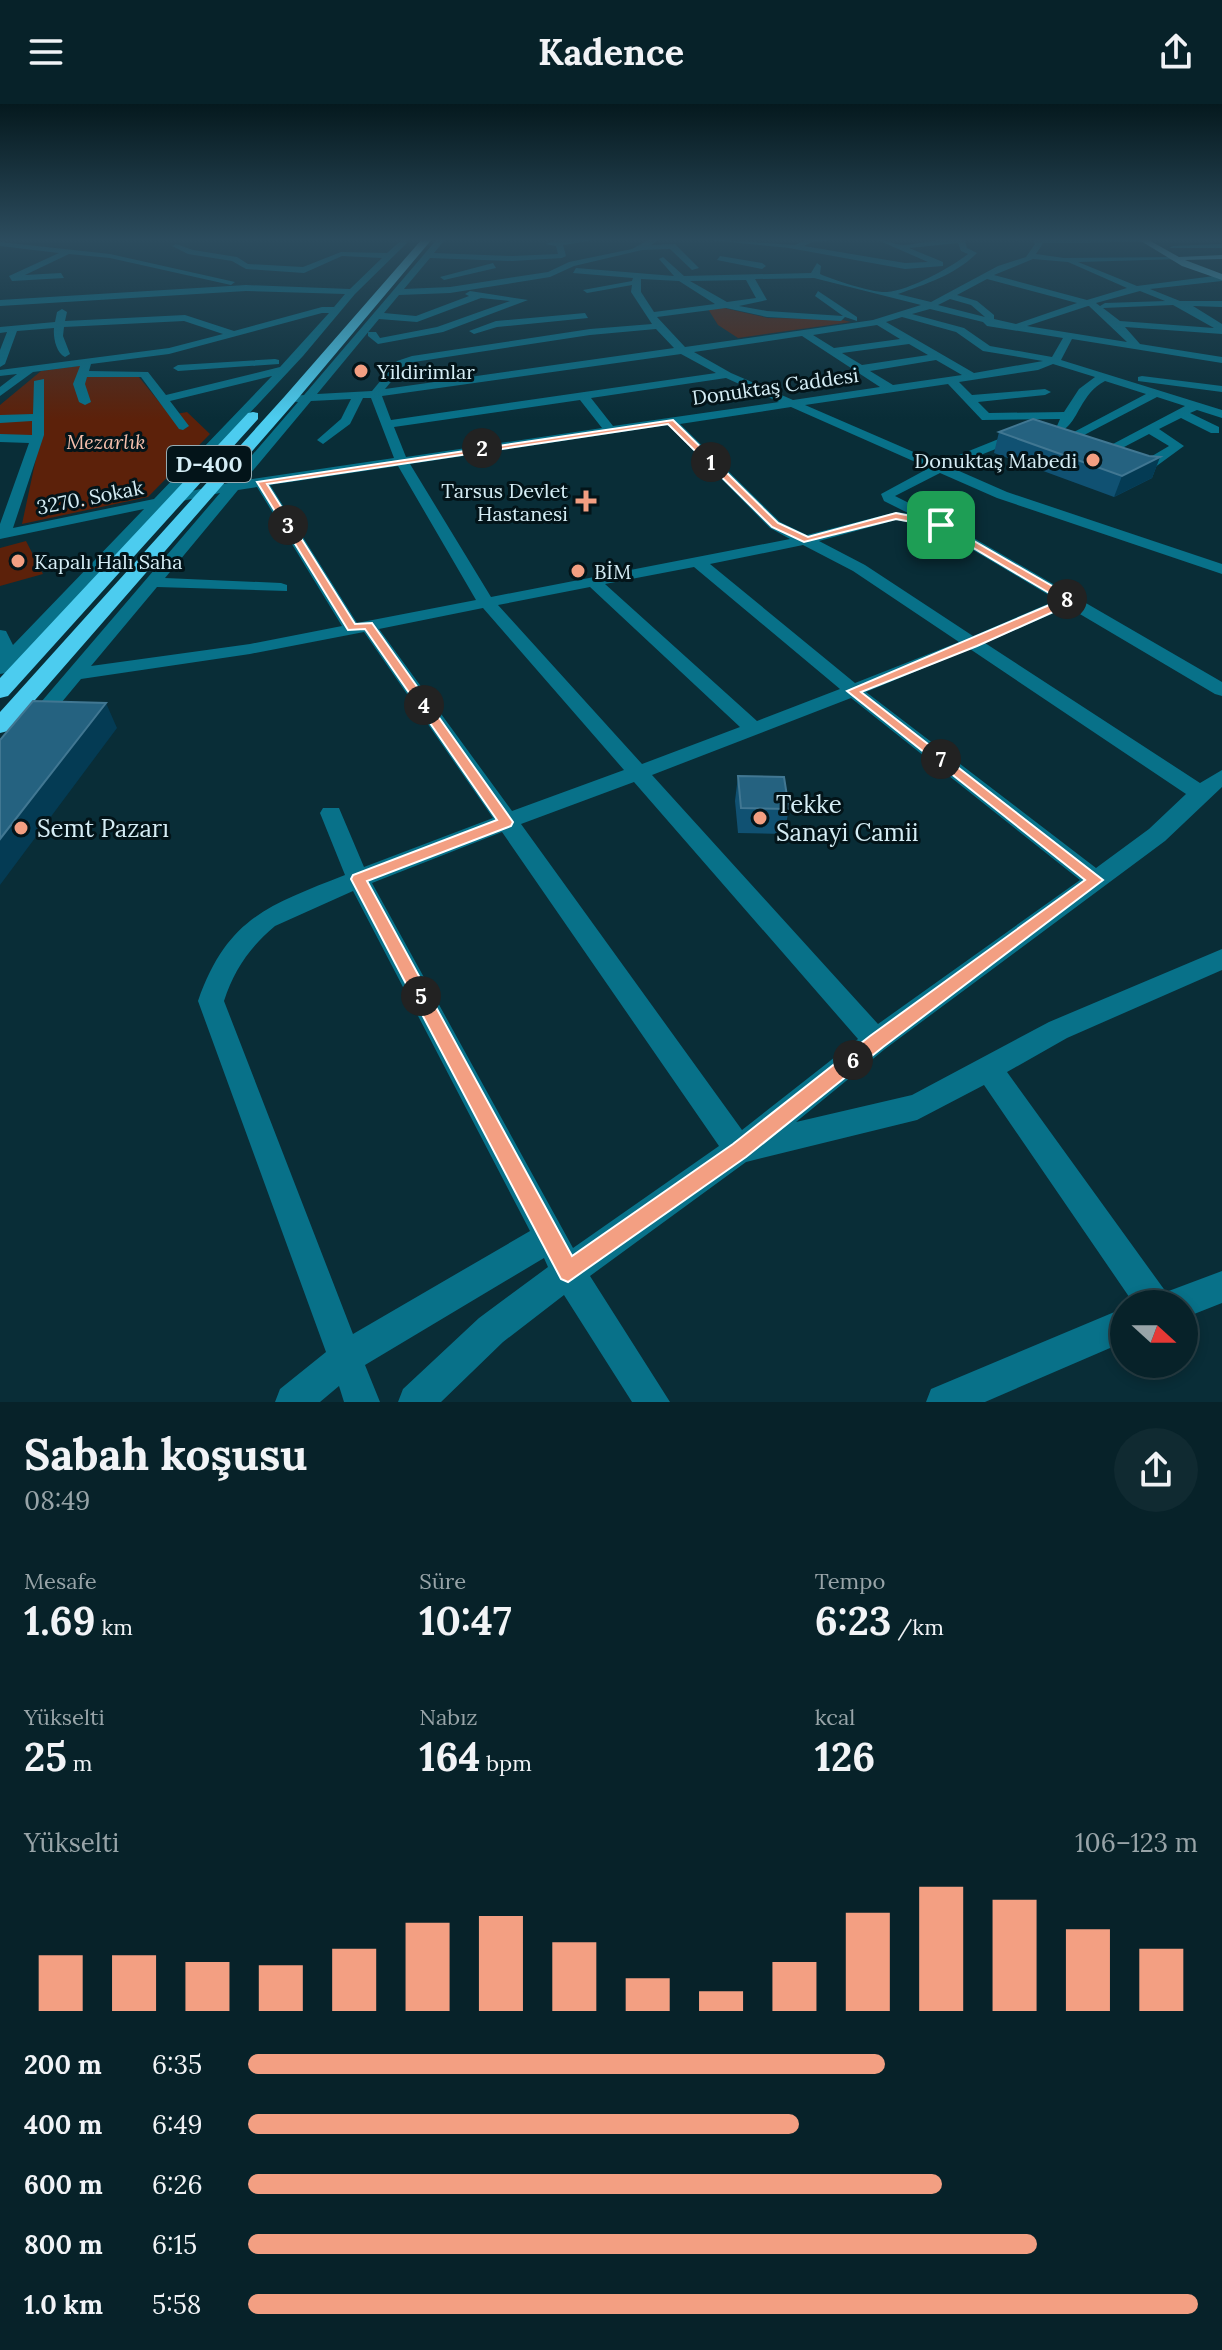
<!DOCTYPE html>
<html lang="tr">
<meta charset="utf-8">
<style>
:root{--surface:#072229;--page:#102a31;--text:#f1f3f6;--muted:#98a4a8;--line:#283f46;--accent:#f39f82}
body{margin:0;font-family:Lora,serif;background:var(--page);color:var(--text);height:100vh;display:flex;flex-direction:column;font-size:30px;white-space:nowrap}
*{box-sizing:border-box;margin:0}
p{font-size:26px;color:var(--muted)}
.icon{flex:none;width:44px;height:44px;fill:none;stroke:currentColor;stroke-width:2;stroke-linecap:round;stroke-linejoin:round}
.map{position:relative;height:1298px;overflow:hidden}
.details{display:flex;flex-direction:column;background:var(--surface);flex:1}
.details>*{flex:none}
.needle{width:52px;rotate:111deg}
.controls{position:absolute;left:1110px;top:1186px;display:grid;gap:16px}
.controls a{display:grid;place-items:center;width:88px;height:88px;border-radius:50%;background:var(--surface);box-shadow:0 4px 12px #0003,0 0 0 2px var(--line);font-size:40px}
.pin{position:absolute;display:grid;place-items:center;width:68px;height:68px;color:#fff;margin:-34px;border-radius:16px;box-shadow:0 4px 12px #0006}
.km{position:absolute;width:40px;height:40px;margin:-20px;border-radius:50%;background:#222;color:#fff;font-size:22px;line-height:40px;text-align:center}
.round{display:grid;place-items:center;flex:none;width:84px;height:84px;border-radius:42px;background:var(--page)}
.overview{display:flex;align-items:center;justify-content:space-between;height:136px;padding:0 24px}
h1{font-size:44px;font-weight:800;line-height:60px}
.metrics{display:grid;grid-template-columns:repeat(3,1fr);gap:12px;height:136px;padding:8px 24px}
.metrics div{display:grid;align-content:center}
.metrics b{font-size:40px;font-weight:800}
.metrics small{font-size:22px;font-weight:400}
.metrics p{font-size:22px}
.chart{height:224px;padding:16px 24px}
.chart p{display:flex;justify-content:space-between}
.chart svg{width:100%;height:144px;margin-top:8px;stroke:var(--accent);stroke-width:6}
ul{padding:0 24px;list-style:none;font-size:26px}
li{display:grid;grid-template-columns:128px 96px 1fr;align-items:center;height:60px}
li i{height:20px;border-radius:10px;background:var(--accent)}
header{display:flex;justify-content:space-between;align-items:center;height:104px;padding:0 24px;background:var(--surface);font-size:36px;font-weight:800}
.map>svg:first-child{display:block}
.green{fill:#5c210a}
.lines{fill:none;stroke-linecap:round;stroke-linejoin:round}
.minor{fill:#087189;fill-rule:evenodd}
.major{fill:#4bb1ce;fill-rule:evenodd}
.highway{fill:#4cccef;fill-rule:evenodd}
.wall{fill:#105172}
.shaded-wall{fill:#043b54}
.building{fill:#256280;stroke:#417792;stroke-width:2}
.route{fill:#f39f82;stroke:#fff;stroke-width:2;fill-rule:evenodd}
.poi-dot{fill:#f39f82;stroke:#031419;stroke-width:3}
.labels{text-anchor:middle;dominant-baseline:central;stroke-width:6;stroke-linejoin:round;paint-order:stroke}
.far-poi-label{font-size:20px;fill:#d5edf5;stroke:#031419;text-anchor:start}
.far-street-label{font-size:20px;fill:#d5edf5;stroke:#031419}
.far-park-label{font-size:20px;font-style:italic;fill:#f5beac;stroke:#031419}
.shield{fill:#031419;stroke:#96acb3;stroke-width:2}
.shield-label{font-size:22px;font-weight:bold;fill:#d5edf5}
.poi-label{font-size:24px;fill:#d5edf5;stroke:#031419;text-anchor:start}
</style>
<header><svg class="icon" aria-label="menu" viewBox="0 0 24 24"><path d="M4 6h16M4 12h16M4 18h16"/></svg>Kadence<svg class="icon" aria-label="share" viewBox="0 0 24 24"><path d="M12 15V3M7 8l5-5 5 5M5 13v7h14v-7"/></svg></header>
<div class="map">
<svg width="1222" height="1298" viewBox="0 0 1222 1298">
<rect width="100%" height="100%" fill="#092d37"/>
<path class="green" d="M724,204L768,214L839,215L851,218L738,234L718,221L708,205Z
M85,261L86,273L138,272L170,311L187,308L210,330L148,393L22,420L41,331H0V301L41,267Z
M26,437L43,470L0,482V444Z"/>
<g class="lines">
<path class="minor" d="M404,134H412L355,190L303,252L173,391L228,379L298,298L286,297V293L304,291L438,134H446L434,149L512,152L558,150L556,142L546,140L555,137L554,134L562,136L607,134L563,141L566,152L562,154L512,157L430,154L404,185L450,183L548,168L569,158L632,145L652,134H661L651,141L675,140L699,164L692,166L670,145L642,146L574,162L550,173L450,189L399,191L384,209L416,212L469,192L465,190L470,187L528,196L443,228L378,240L368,232V228H376L380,234L437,223L510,197L481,194L417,218L379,215L317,290L372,287L397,257L412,252L590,225L652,220L631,188L632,181L587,189L583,186L632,177L633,174L573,169L576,164L674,172L659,155L663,153L684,172L811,169L817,159L821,162L820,170C834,176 872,189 887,188C908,187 952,163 968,150L961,147L958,139L909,144L943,158V162L905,165L789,144L691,134L795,141L810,134H855L812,138L804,142L905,159L928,158L873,134C884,134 895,142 905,141C925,139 943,134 964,134L967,144L977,149C955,171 926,180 898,190L931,198L998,162L1026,153L1035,140L1032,134H1145L1148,138L1043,139L1036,150L1064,154L1177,153L1181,155L1078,158L1137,182L1222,171V177L1150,185L1180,197H1222V203L1193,202L1222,220V230L1125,223L1140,240L1222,253V259L1072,235L1061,256L1222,306V314L1197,306L1190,309L1219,323V329H1211L1181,314L1159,325L1184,342L1147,369L1130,365L1169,342L1149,330L1103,354L1092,351L1185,302L1157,293L1065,341L1055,338L1146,290L1105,277C1081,289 1078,318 1063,326L1057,322L1060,315L982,316L948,280L805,301L939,359L1016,328H1024V334L950,363L1007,388L1222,460V470L997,394L940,369L895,392L925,407L927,410L924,413L946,418L1222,578V592L1215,590L1068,503L985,539L1200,679L1222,666V683L1165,737L885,945L796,1018L912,991L1049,918L1222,845V866L1067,934L1007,968L1166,1188L1222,1167V1199L1184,1214V1200H1134L984,981L917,1016L746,1058L590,1172L670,1298H632L564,1191L503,1238L441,1298H398L403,1285L479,1214L548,1163L544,1154L365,1261L380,1298H344L339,1282L320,1298H275L280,1285L326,1248L198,897C227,814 269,801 345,771L320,709L323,704H339L364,763L493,714L364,528L250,550L81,575L7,664L0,666V646L220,389L163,401L17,558L6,569L0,570V526L6,527L13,541L144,405L0,435V420L29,339L0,338V330L32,331V317L0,319V311L33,310L34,277L44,275V331L13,424L154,395L272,272L170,297L189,322L183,326L179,325L141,273H87L85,280L91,298L85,301L79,298L73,280L80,262L33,268L0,292V283L17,270L0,272V266L169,244L223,230L184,217L64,223L63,232L70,250L65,253C56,249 53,233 54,224L17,227L5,260L0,263V246L7,228L0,229V223L55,218L57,208L62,205L67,208L65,217L185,211L234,227L322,203H334L345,190L246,187L0,202V196L246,181L350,185L382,154L342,152L304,169L246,165L232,157L188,150L172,142L176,140L193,146L237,153L248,160L303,163L341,148L387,149ZM1033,155L1068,158L1127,184L1087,196L994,171ZM814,174L921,201L873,216L685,243L657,213L726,204L767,213L841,217L845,213L857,217V213L818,187L815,192L843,212L767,207L739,202L767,196L755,175ZM641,175L679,177L715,200L654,208L641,188ZM987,175L1077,199L1016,220L994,215V211L977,197L957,191ZM746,176L756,194L727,198L690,177ZM1140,187L1165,197L1105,199L1100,202L1096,199ZM950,195L971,201L985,213L938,201ZM1173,201L1214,224L1120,217L1103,204ZM1089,202L1127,238L1027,222L1088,202ZM930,205L983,218L987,222L1063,234L1052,253L990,242L964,224L912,210ZM322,209H329L280,263L166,291L148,268L89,267L91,260L169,250ZM902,213L956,228L983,247L1043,257L974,269L886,218ZM877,221L900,235L834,244L813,231ZM656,225L674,244L385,285L405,261L414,258L590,231ZM802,232L880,283L793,296L731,269L694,248ZM909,240L928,251L862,261L842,249ZM681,250L716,269L391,316L382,292ZM936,256L962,271L893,281L870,267ZM1053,260L1095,273L1079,285L1064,308L989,309L978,298L1045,291L1051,288L1045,285L972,291L959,278L1038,266ZM726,274L779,298L613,322L591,294ZM363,294H371L394,354L245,376L311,297L351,295L341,315L317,336L323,340L350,320ZM580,296L602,324L406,353L394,323ZM791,303L929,364L881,390L884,397L910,410L896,408L807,431L780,418L680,320ZM668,321L770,424L790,435L491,493L410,360ZM398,362L476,496L357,519L270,381ZM257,383L342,522L250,540L91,562L157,483L287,487V481L281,479L165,474L238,386ZM896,416L936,424L1057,496L973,532L865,461L819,437ZM803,441L853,467L959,538L855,579L710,460ZM694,463L840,585L757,617L605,480ZM590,483L740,623L642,660L498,501ZM483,504L624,666L512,707L379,525ZM970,545L1186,690L1149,725L1096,764L866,588ZM851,594L1080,776L878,920L652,671ZM634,678L858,935L742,1026L521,720ZM502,728L719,1042L573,1144L372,779ZM353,787L530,1127L353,1230L224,897C234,866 250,843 275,822Z
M0,138L110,150L235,178L231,181L110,154L69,150L25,171L61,169L64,174L12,177L9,172L59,149L0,142Z
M1222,140V144H1169L1173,142Z
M720,152L762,159L766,162L762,165L717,156Z
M493,159L496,164L444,176L440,173Z
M585,209L588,214L497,223L474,230L469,227L496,217Z
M275,255L279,256V260L178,267L173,264L178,261Z
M1142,272L1222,282V288L1138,277V273Z
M1124,1204V1238L985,1298H926L931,1285Z"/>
<path class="major" d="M1136,134H1145L1179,153L1222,151V155L1185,156L1222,170V176L1182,162Z"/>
<path class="highway" d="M423,134H433L295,298L8,627L0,629V608L285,292Z
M253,308L258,309V315L8,592L0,594V574L248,309Z"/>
</g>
<path class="wall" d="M999,328L1149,352L1160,353L1152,374L1114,393L994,349Z
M738,672L789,705L784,730L738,729L735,697Z"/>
<path class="shaded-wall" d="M1160,353L1152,374L1114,393L1122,372Z
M106,599L117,624L0,781V735Z"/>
<path class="building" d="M1033,315L1149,352L1160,353L1122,372L999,328Z
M33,597L106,599L0,735V636Z
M738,672L784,673L789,705L741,704Z"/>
<linearGradient id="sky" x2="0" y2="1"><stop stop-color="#05191e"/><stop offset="0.43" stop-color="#2c4c5e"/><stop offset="1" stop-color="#2c4c5e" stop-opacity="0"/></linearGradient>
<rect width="1222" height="315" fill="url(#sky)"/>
<path class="route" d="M673,316L778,419L808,433L896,409L941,418L1073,494V499L977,542L861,588L1103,776L883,943L746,1053L568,1178L561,1175L351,775L353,771L497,716L365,525L348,526L257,378ZM668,320L772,423L804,438L896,415L938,423L1061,496L847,587L1085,776L870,932L733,1040L572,1152L367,777L511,722L513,718L372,519L355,520L267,380Z"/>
<g class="poi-dot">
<circle cx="361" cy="267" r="8"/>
<circle cx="1093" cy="356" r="8"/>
<path d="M582 385h8v8h8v8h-8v8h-8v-8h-8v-8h8z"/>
<circle cx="18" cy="457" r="8"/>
<circle cx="578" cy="467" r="8"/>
<circle cx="760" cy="714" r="8"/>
<circle cx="21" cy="724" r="8"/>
</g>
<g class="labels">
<g class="far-poi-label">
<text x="377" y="267">Yildirimlar</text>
<text x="1077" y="356" text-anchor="end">Donuktaş Mabedi</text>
<text x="568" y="386" text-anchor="end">Tarsus Devlet<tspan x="568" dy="23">Hastanesi</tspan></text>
<text x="34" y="457">Kapalı Halı Saha</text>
<text x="594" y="467">BİM</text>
</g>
<g class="far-street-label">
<text transform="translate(775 282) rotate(-8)">Donuktaş Caddesi</text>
<text transform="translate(90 393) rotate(-11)">3270. Sokak</text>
</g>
<g class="far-park-label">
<text x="106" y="337">Mezarlık</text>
</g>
<rect class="shield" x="167" y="342" width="84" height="36" rx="6"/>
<g class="shield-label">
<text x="209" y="360">D-400</text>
</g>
<g class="poi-label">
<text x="776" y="700">Tekke<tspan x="776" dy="28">Sanayi Camii</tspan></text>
<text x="37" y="724">Semt Pazarı</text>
</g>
</g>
</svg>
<div class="controls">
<a><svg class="needle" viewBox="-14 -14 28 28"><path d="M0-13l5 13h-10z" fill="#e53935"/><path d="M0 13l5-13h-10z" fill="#98a4a8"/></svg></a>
</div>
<div class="pin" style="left:941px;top:421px;background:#1e9e55"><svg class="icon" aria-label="arrive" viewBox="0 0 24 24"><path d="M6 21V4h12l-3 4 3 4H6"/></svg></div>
<b class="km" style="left:711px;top:358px">1</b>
<b class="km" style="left:482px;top:344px">2</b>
<b class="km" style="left:288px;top:421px">3</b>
<b class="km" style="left:424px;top:601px">4</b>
<b class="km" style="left:421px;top:892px">5</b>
<b class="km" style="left:853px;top:956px">6</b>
<b class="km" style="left:941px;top:655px">7</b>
<b class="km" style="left:1067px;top:495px">8</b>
</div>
<section class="details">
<div class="overview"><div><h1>Sabah koşusu</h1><p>08:49</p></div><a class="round"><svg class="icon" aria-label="share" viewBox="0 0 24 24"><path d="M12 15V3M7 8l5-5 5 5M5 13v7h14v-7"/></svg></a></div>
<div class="metrics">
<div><p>Mesafe</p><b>1.69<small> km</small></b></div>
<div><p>Süre</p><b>10:47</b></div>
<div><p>Tempo</p><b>6:23<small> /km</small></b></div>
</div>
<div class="metrics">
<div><p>Yükselti</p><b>25<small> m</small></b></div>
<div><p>Nabız</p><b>164<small> bpm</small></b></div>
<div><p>kcal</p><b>126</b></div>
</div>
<div class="chart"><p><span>Yükselti</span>106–123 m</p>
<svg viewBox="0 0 160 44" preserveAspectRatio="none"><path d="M5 44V27M15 44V27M25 44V29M35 44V30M45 44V25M55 44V17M65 44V15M75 44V23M85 44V34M95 44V38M105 44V29M115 44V14M125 44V6M135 44V10M145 44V19M155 44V25"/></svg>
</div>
<ul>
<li><b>200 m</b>6:35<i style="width:67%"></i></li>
<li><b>400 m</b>6:49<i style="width:58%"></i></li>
<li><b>600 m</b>6:26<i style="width:73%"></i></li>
<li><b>800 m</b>6:15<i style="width:83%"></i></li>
<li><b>1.0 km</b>5:58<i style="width:100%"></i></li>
</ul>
</section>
